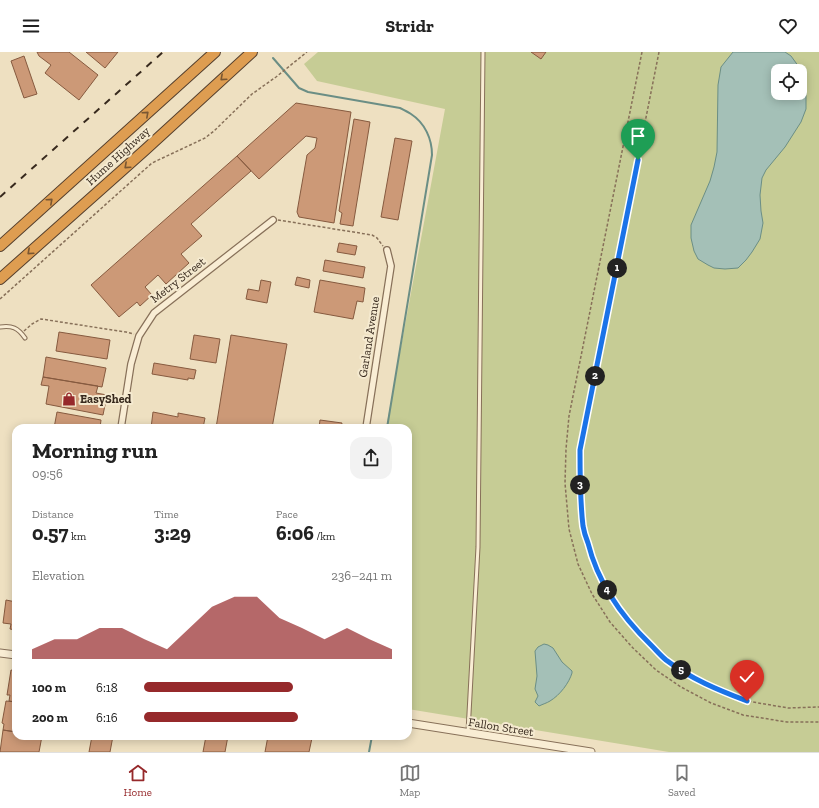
<!DOCTYPE html>
<meta charset="utf-8">
<style>
:root{--surface:#fff;--page:#f2f2f2;--text:#222;--muted:#767676;--line:#e0e0e0;--accent:#96292b}
body{margin:0;font-family:"Zilla Slab",serif;background:var(--page);color:var(--text);height:100vh;display:flex;flex-direction:column;font-size:15px;white-space:nowrap}
*{box-sizing:border-box;margin:0}
p{font-size:13px;color:var(--muted)}
.icon{flex:none;width:22px;height:22px;fill:none;stroke:currentColor;stroke-width:2;stroke-linecap:round;stroke-linejoin:round}
.map{position:relative;flex:1;overflow:hidden}
.panel{position:absolute;left:12px;top:372px;width:400px;height:316px;display:flex;flex-direction:column;background:var(--surface);border-radius:12px;box-shadow:0 2px 10px #0003}
.panel>*{flex:none}
.buttons{position:absolute;left:771px;top:12px;display:grid;gap:8px}
.buttons a{display:grid;place-items:center;width:36px;height:36px;border-radius:8px;background:var(--surface);box-shadow:0 2px 10px #0003;font-size:20px}
.pin{position:absolute;display:grid;place-items:center;width:34px;height:34px;color:#fff;margin:-41px -17px;border-radius:50% 50% 50% 0;rotate:-45deg;box-shadow:0 0 4px #0007}
.pin .icon{rotate:45deg}
.km{position:absolute;width:20px;height:20px;margin:-10px;border-radius:50%;background:#222;color:#fff;font-size:11px;line-height:20px;text-align:center}
.round{display:grid;place-items:center;flex:none;width:42px;height:42px;border-radius:12px;background:var(--page)}
.overview{display:flex;align-items:center;justify-content:space-between;height:68px;padding:0 20px}
h1{font-size:22px;font-weight:700;line-height:30px}
.figures{display:grid;grid-template-columns:repeat(3,1fr);gap:6px;height:68px;padding:4px 20px}
.figures div{display:grid;align-content:center}
.figures b{font-size:20px;font-weight:700}
.figures small{font-size:11px;font-weight:400}
.figures p{font-size:11px}
.chart{height:112px;padding:8px 20px}
.chart p{display:flex;justify-content:space-between}
.chart svg{width:100%;height:72px;margin-top:4px;fill:var(--accent);opacity:.7}
ul{padding:0 20px;list-style:none;font-size:13px}
li{display:grid;grid-template-columns:64px 48px 1fr;align-items:center;height:30px}
li i{height:10px;border-radius:5px;background:var(--accent)}
header{display:flex;justify-content:space-between;align-items:center;height:52px;padding:0 20px;background:var(--surface);font-size:18px;font-weight:700}
.menu{display:flex;justify-content:space-around;align-items:center;height:56px;border-top:1px solid var(--line);background:var(--surface);font-size:11px;color:var(--muted)}
.menu a{display:grid;justify-items:center;gap:2px}
.menu .selected{color:var(--accent)}
.map>svg:first-child{display:block}
.green{fill:#c6cc95;fill-rule:evenodd}
.water{fill:#a4c0b7;stroke:#6b8e85;fill-rule:evenodd}
.lines{fill:none;stroke-linecap:round;stroke-linejoin:round}
.stream{stroke:#6b8e85;stroke-width:2}
.building{fill:#c97;stroke:#865a3f}
.service-casing{stroke:#877059;stroke-width:5}
.minor-casing{stroke:#877059;stroke-width:8}
.tertiary-casing{stroke:#877059;stroke-width:9}
.motorway-casing{stroke:#553f2d;stroke-width:12}
.path{stroke:#877059;stroke-width:1.5;stroke-dasharray:3 2;stroke-linecap:butt}
.service{stroke:#f9edd4;stroke-width:3}
.minor{stroke:#f9edd4;stroke-width:5.5}
.tertiary{stroke:#f9edd4;stroke-width:7}
.motorway{stroke:#de9d51;stroke-width:10}
.rail{stroke:#37291d;stroke-width:2;stroke-dasharray:7 7;stroke-linecap:butt}
.oneway{stroke:#7a5732}
.route-casing{stroke:#fff;stroke-width:8}
.route{stroke:#1a73e8;stroke-width:5}
.labels{text-anchor:middle;dominant-baseline:central;stroke-width:4;stroke-linejoin:round;paint-order:stroke}
.street-label{font-size:12px;fill:#37291d;stroke:#f5ead0}
.poi-label{font-size:12px;font-weight:bold;fill:#37291d;stroke:#f5ead0;text-anchor:start}
</style>
<header><svg class="icon" aria-label="menu" viewBox="0 0 24 24"><path d="M4 6h16M4 12h16M4 18h16"/></svg>Stridr<svg class="icon" aria-label="heart" viewBox="0 0 24 24"><path d="M12 20l-8-8c-3-5 5-10 8-4 3-6 11-1 8 4z"/></svg></header>
<div class="map">
<svg width="819" height="700" viewBox="0 0 819 700">
<rect width="100%" height="100%" fill="#eee0c1"/>
<path class="green" d="M318,0H819V700H669L408,657V376H386L445,57L317,29L304,12ZM778,19H800V41H778Z"/>
<path class="water" d="M733,0H785L791,4L799,15L805,29L806,43V57L801,70L785,95L766,118L762,126L760,143L761,159L763,171L760,187L752,200L746,208L738,216L725,217L714,216L708,213L698,207L694,199L691,186V173L710,129L714,115L717,100L718,33L721,15ZM778,19H800V41H778Z
M544,592L548,593L553,596L562,610L572,619V621C569,631 560,643 550,649C547,651 543,652 539,654L535,650L538,644L535,637L537,624L535,599L538,595Z"/>
<g class="lines">
<path class="stream" d="M273,6L299,36L308,40L400,56C404,58 408,60 411,62C425,71 432,87 432,103L387,376
M369,700L372,684"/>
</g>
<path class="building" d="M37,0H69L98,23L79,48L45,21L51,13L39,4Z
M86,0H118L105,16Z
M531,0H546L541,7Z
M24,4L37,42L24,46L11,9Z
M296,51L351,60L334,171L299,165L297,160L307,103L315,96L317,86L306,84L259,127L237,104Z
M354,67L370,70L353,174L340,172L342,161L339,159Z
M395,86L412,89L398,168L381,165Z
M237,104L251,119L191,172L202,184L181,202L189,211L166,232L158,223L145,235L152,243L140,254L137,250L119,265L91,233Z
M339,191L357,194L355,203L337,200Z
M325,208L365,215L363,226L323,219Z
M297,225L310,228L309,236L295,233Z
M261,228L271,230L267,251L246,247L248,237L259,239Z
M320,228L365,236L363,250L357,249L353,267L314,260Z
M59,280L110,288L107,307L56,299Z
M194,283L220,287L216,311L190,307Z
M231,283L287,292L272,376H216Z
M46,305L106,316L102,335L43,325Z
M154,311L196,318L194,327L188,326V328L152,322Z
M43,325L98,334L96,341L107,343L103,363L46,352L49,334L41,333Z
M57,360L101,368L100,376H54Z
M153,360L178,365V361L205,366L203,376H151Z
M320,368L342,371L341,376H319Z
M6,548L16,550V578L10,577L11,572L3,571Z
M11,618L16,619V650L9,649L10,643H7Z
M6,649L16,650V680L3,678L4,672L2,671Z
M3,678L16,680V684H42L39,700H0Z
M92,684H113L110,700H89Z
M206,684H228L225,700H203Z
M268,684H302L312,686L309,700H265Z"/>
<g class="lines">
<g class="service-casing">
<path id="service" d="M0,275C12,273 18,276 25,286
M468,680L478,495L483,0"/>
</g>
<g class="minor-casing">
<path id="minor" d="M121,376L131,312L139,284L154,261L273,168
M366,376L391,214L387,198"/>
</g>
<g class="tertiary-casing">
<path id="tertiary" d="M0,601L16,603
M408,671L591,700"/>
</g>
<g class="motorway-casing">
<path id="motorway" d="M0,194L215,0
M0,227L145,98L252,0"/>
</g>
<path class="path" d="M642,0L569,364L566,397L565,431L569,477L578,512L592,542L610,570L633,596L656,618L681,635L711,651L743,663L787,670H819
M659,0L580,398V431L583,475L592,507L605,535L622,562L644,586L665,607L689,623L717,638L747,649L788,656L819,655
M278,168L372,183L377,186L383,194
M0,247L152,111L205,86L214,79L252,42L276,25L307,0
M24,279L32,272L41,267L126,280L134,282"/>
<use href="#service" class="service"/>
<use href="#minor" class="minor"/>
<use href="#tertiary" class="tertiary"/>
<use href="#motorway" class="motorway"/>
<path class="rail" d="M0,145L163,0"/>
</g>
<defs><path id="oneway-chevron" d="M-2-3.5L2.5 0L-2 3.5" fill="none" stroke-width="1.6" stroke-linecap="round" stroke-linejoin="round"/></defs>
<g class="oneway">
<use href="#oneway-chevron" transform="translate(223 26) rotate(138)"/>
<use href="#oneway-chevron" transform="translate(146 62) rotate(-42)"/>
<use href="#oneway-chevron" transform="translate(127 114) rotate(138)"/>
<use href="#oneway-chevron" transform="translate(50 149) rotate(-42)"/>
<use href="#oneway-chevron" transform="translate(30 200) rotate(138)"/>
</g>
<g class="lines">
<g class="route-casing">
<path id="route" d="M638,108L580,398C580,423 580,449 583,474C584,480 586,486 588,491C598,531 622,565 651,593C656,598 661,604 666,608C691,627 718,638 747,649"/>
</g>
<use href="#route" class="route"/>
</g>
<defs>
<g id="shop-bare" transform="scale(1.08)"><path d="M-5-2.5h2.3a2.7 3.5 0 0 1 5.4 0H5L5.5 6h-11ZM-1.5-2.5h3a1.5 2.3 0 0 0-3 0Z" fill="#96292b" stroke="#f5ead0" stroke-width="2.5" paint-order="stroke"/></g>
</defs>
<g fill-rule="evenodd">
<use href="#shop-bare" x="69" y="347"/>
</g>
<g class="labels">
<g class="street-label">
<text transform="translate(118 104) rotate(-42)">Hume Highway</text>
<text transform="translate(178 228) rotate(-38)">Metry Street</text>
<text transform="translate(369 285) rotate(-81)">Garland Avenue</text>
<text transform="translate(501 675) rotate(9)">Fallon Street</text>
</g>
<g class="poi-label">
<text x="80" y="347">EasyShed</text>
</g>
</g>
</svg>
<div class="buttons">
<a><svg class="icon" aria-label="locate" viewBox="0 0 24 24"><circle cx="12" cy="12" r="6"/><path d="M12 2v4M12 18v4M2 12h4M18 12h4"/></svg></a>
</div>
<div class="pin" style="left:638px;top:108px;background:#1e9e55"><svg class="icon" aria-label="arrive" viewBox="0 0 24 24"><path d="M6 21V4h12l-3 4 3 4H6"/></svg></div>
<div class="pin" style="left:747px;top:649px;background:#d93025"><svg class="icon" aria-label="check" viewBox="0 0 24 24"><path d="M5 12l5 5 9-10"/></svg></div>
<b class="km" style="left:617px;top:216px">1</b>
<b class="km" style="left:595px;top:324px">2</b>
<b class="km" style="left:580px;top:433px">3</b>
<b class="km" style="left:607px;top:538px">4</b>
<b class="km" style="left:681px;top:618px">5</b>
<section class="panel">
<div class="overview"><div><h1>Morning run</h1><p>09:56</p></div><a class="round"><svg class="icon" aria-label="share" viewBox="0 0 24 24"><path d="M12 15V3M7 8l5-5 5 5M5 13v7h14v-7"/></svg></a></div>
<div class="figures">
<div><p>Distance</p><b>0.57<small> km</small></b></div>
<div><p>Time</p><b>3:29</b></div>
<div><p>Pace</p><b>6:06<small> /km</small></b></div>
</div>
<div class="chart"><p><span>Elevation</span>236–241 m</p>
<svg viewBox="0 0 160 44" preserveAspectRatio="none"><path d="M0 44V38L10 32L20 32L30 25L40 25L50 32L60 38L70 25L80 12L90 6L100 6L110 19L120 25L130 32L140 25L150 32L160 38V44z"/></svg>
</div>
<ul>
<li><b>100 m</b>6:18<i style="width:60%"></i></li>
<li><b>200 m</b>6:16<i style="width:62%"></i></li>
</ul>
</section>
</div>
<nav class="menu">
<a class="selected"><svg class="icon" aria-label="home" viewBox="0 0 24 24"><path d="M3 11l9-7 9 7M6 9v11h12V9"/></svg>Home</a>
<a><svg class="icon" aria-label="map" viewBox="0 0 24 24"><path d="M3 6l6-2 6 2 6-2v14l-6 2-6-2-6 2zM9 4v14M15 6v14"/></svg>Map</a>
<a><svg class="icon" aria-label="saved" viewBox="0 0 24 24"><path d="M7 4h10v16l-5-4-5 4z"/></svg>Saved</a>
</nav>
